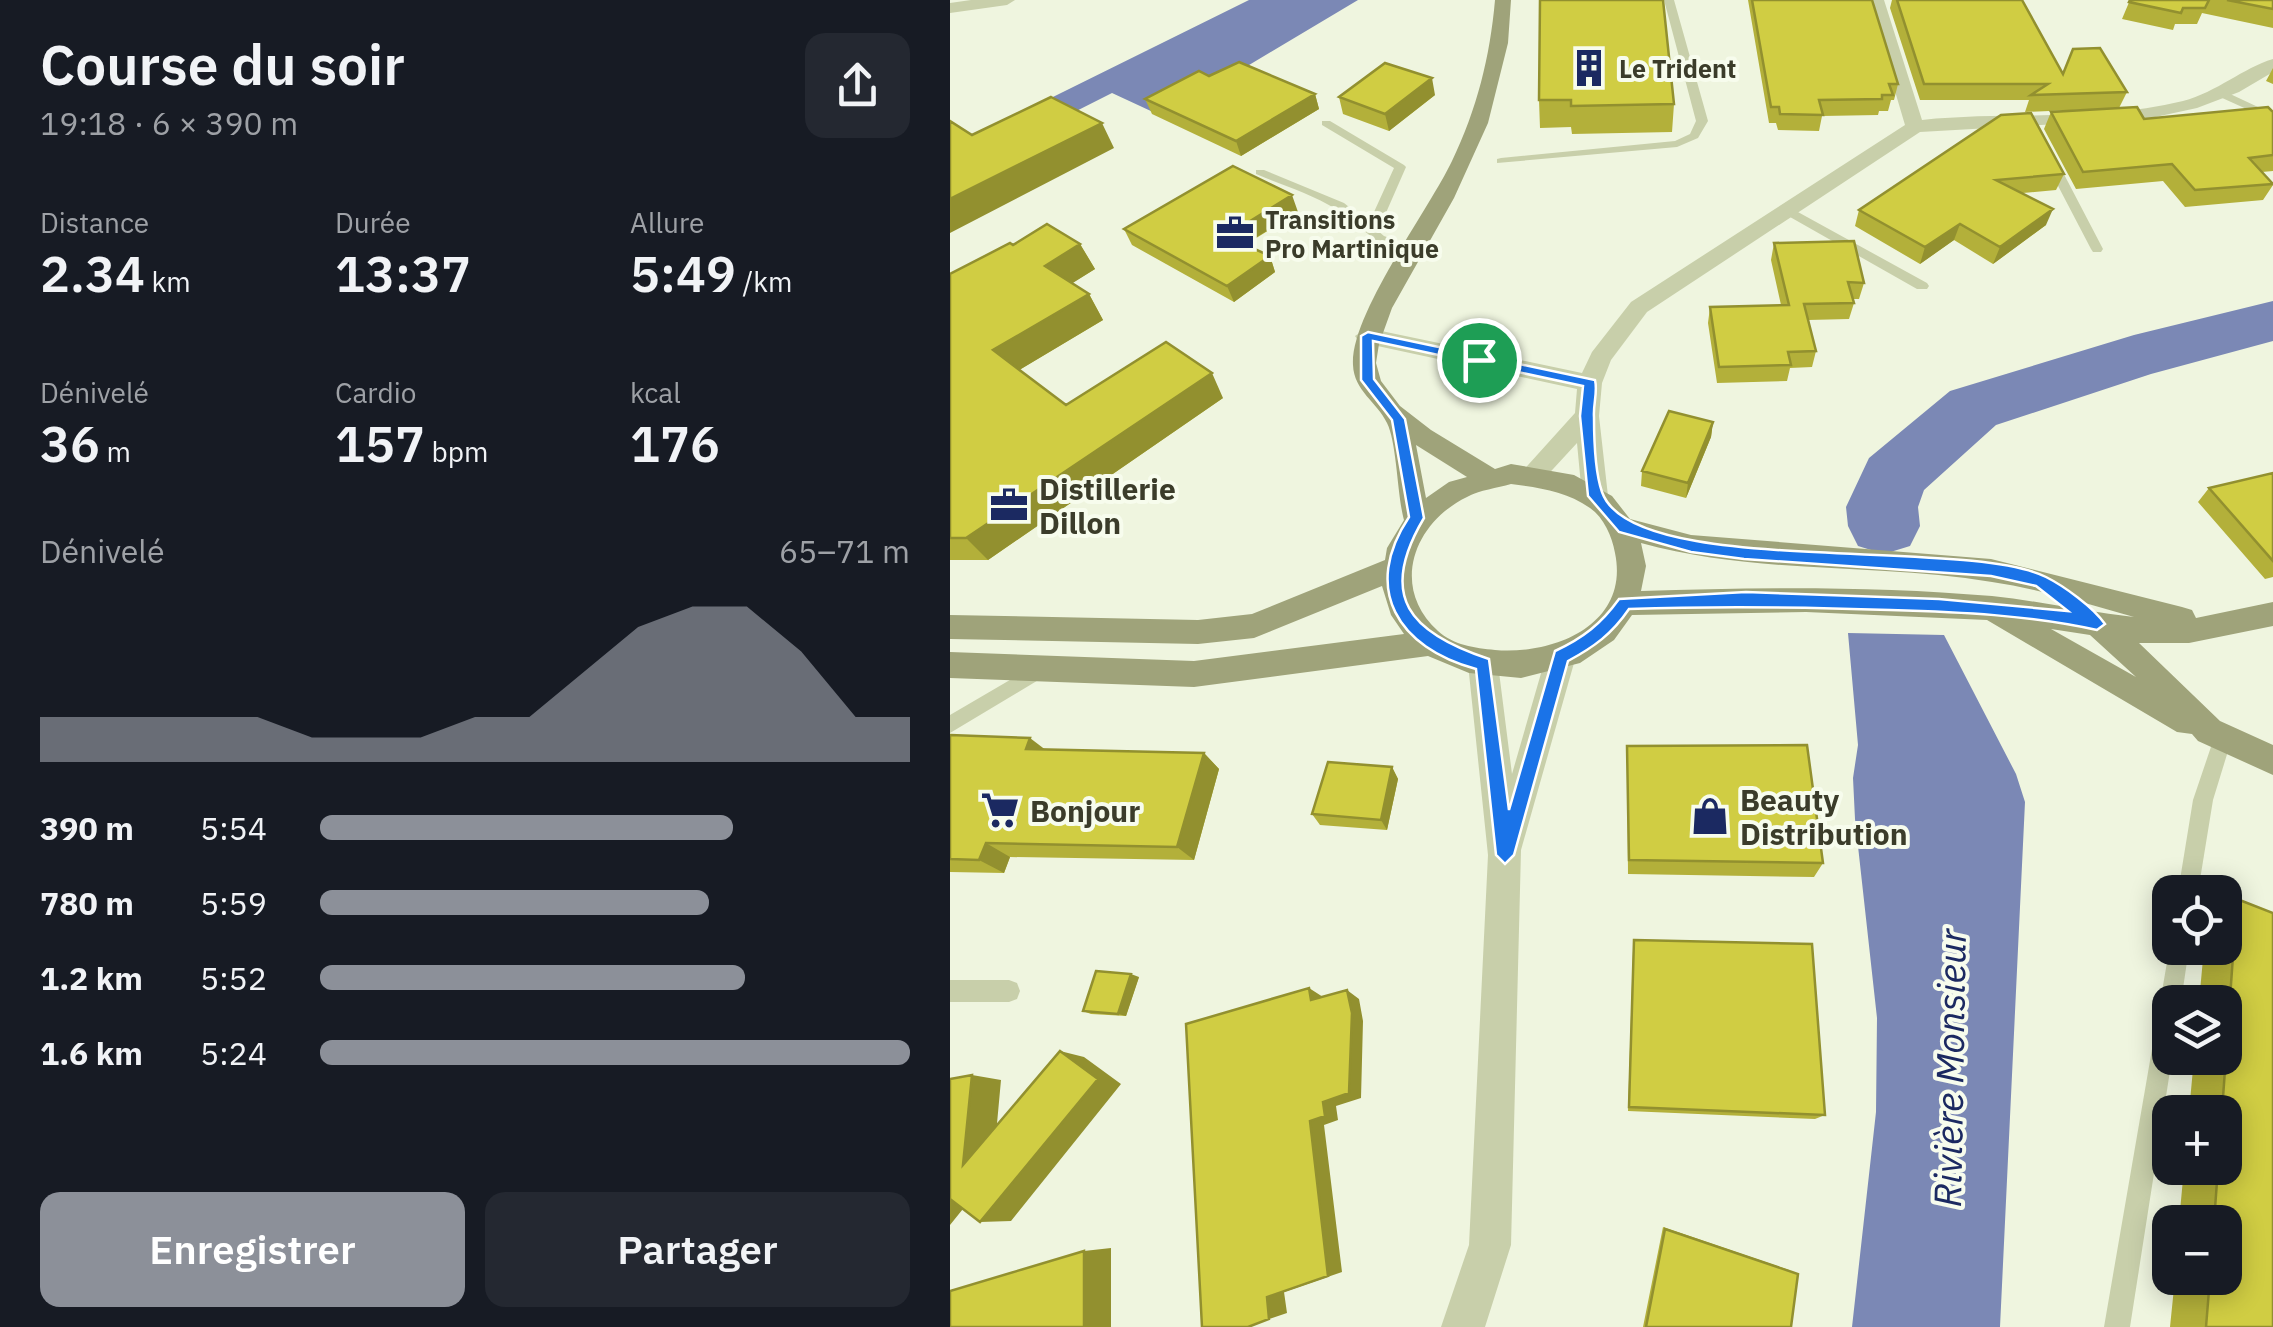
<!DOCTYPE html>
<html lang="fr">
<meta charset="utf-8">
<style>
:root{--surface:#171b24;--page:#242831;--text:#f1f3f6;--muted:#9ea1a6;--accent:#8c9099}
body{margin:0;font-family:"IBM Plex Sans",sans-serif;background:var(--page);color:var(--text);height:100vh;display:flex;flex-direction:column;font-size:38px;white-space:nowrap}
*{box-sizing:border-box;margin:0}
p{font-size:32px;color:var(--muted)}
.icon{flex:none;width:55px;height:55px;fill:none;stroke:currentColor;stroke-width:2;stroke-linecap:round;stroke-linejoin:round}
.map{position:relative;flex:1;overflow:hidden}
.sheet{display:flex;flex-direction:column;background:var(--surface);width:950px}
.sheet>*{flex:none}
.fabs{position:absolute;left:1202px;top:875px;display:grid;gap:20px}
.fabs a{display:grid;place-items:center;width:90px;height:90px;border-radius:20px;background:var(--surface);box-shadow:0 5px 25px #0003;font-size:50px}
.pin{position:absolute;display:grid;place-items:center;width:85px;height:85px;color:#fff;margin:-42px;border:5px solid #fff;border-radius:50%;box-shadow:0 2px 10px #0007}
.round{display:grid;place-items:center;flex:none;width:105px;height:105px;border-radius:20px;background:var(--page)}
.head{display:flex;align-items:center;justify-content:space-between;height:170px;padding:0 40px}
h1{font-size:55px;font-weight:600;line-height:75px}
.metrics{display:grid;grid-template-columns:repeat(3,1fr);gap:15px;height:170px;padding:10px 40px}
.metrics div{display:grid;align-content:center}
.metrics b{font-size:50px;font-weight:600}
.metrics small{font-size:28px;font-weight:400}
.metrics p{font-size:28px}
.chart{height:280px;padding:20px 40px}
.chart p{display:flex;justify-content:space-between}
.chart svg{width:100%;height:180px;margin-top:10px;fill:var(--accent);opacity:.7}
.primary-button{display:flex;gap:20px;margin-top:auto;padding:20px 40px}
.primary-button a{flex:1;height:115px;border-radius:20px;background:var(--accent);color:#fff;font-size:40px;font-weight:600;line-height:115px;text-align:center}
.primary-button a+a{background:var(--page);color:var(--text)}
ul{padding:0 40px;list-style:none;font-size:32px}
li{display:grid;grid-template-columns:160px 120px 1fr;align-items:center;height:75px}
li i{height:25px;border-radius:12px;background:var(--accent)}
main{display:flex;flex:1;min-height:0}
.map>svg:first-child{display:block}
.water{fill:#7b88b5}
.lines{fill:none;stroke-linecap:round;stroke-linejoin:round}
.river{fill:#7b88b5;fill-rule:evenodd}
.lane{fill:#c8cfaa;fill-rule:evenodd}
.street{fill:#c8cfaa;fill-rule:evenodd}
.secondary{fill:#9fa37a;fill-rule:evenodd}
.wall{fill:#b3b03a}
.shaded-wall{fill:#92902f}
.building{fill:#d0cd43;stroke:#92902f;stroke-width:2.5}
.route{fill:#1a73e8;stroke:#fff;stroke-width:2.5;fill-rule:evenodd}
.labels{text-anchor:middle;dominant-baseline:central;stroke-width:8;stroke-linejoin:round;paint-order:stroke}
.far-poi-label{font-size:25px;font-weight:bold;fill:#3b3c2a;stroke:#f7fced;text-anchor:start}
.poi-label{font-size:30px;font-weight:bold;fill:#3b3c2a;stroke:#f7fced;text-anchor:start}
.near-water-label{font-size:38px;font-style:italic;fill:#1b2961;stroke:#f7fced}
</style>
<main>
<section class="sheet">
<div class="head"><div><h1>Course du soir</h1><p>19:18 · 6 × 390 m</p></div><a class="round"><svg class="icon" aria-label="share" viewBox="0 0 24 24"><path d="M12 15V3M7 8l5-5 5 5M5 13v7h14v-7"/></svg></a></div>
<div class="metrics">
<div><p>Distance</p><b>2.34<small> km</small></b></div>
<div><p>Durée</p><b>13:37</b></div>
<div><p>Allure</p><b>5:49<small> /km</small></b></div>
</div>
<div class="metrics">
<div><p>Dénivelé</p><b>36<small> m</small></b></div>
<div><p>Cardio</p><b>157<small> bpm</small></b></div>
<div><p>kcal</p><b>176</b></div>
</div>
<div class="chart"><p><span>Dénivelé</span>65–71 m</p>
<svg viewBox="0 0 160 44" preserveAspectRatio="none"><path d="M0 44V33L10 33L20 33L30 33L40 33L50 38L60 38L70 38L80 33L90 33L100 22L110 11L120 6L130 6L140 17L150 33L160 33V44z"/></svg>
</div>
<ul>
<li><b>390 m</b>5:54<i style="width:70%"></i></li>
<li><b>780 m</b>5:59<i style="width:66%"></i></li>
<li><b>1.2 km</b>5:52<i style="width:72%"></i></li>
<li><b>1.6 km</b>5:24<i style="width:100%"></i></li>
</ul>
<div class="primary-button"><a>Enregistrer</a><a>Partager</a></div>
</section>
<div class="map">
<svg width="1323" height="1327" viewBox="0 0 1323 1327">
<rect width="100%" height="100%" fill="#eff5df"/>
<path class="water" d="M299,0H408L259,89L203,112L162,93L67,141L42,127Z
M898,633L994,635L1066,774L1075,802L1050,1327H902L926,1112L927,1018L905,819L903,778L908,745Z"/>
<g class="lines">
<path class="river" d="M1323,301V341L1201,374L1046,425L974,490L968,507L970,526L960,546L934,554L908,546L898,526L896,507L919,458L1000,391L1184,335Z"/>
<path class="lane" d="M714,0H724L758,121L748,138L727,147L547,163V159L551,158L725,141L740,134L746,121Z
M1270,93H1278L1323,114V121L1270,97Z
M372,121H380L454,165L456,167L428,231L434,236L466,248V254C432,255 412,225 386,209C362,194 332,185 306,174V170H314L394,203L419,223L444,168L372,125Z
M1100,156L1106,159L1153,249L1151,252H1143L1141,249L1094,159Z
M837,206L977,283L979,286L977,289H967L833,213V207Z
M94,660L100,663L103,668L100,673L0,733V715Z
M1273,730L1279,732L1282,738L1263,800L1248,892H1228L1243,800L1264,738L1267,732Z
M1220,945V948H1239L1231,1002H1220L1222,1058L1180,1327H1154Z
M0,980H59L67,983L70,991L67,999L59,1002H0Z"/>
<path class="street" d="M21,0H65L57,5L0,13V3Z
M918,0H934L972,120C1058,111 1149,122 1233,101C1267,92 1293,68 1323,59V72L1289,92L1247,108L1196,119L970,132L697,312L661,360L652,383L649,416L658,496L654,503H636L632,496L627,443L592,481H574L570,474L625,413L627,389L409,342L405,336L417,328L632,373L642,352L681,302L955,125Z
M611,643L622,647L626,656L571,850L561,1245L535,1327H491L519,1245L538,855L518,664L522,655L533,651L544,655L548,664L562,774L596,656L600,647Z"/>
<path class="secondary" d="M545,0H561L558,43L538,123L504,198L442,308L429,344L426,363L431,381L450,406L481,430L545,469L561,464L624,475L662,496L680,519L741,535L1041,559L1232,607L1242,610L1246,618L1323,602V626L1239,643H1189L1270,721L1323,745V775L1248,741L1242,734L1227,732L1037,620L856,612L682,615L664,640L630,663L571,678L519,673L478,656L244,687L0,678V652L244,661L454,634L441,615L432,586L304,638L248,644L0,639V615L248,620L302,614L435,560L437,548L454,520C447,495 447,443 437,423C427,402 404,391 403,365C400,315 478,211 502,161C527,109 540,57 545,0ZM466,445L517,477L499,482L476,498ZM561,484C590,488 615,491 640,508C654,518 662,536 665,553C680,625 603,655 545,650C525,648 503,645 488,631C440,588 463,523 517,497C530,490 547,488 561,484ZM691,543C807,575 925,563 1042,582C1090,589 1137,604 1184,617C1137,612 1090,601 1042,596C926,586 808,587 691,591L696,566ZM1101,629L1140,635L1186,677Z"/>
</g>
<path class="wall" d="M590,0L724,104L722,132L622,134L621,127L590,128L589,100Z
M798,0H922L948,84L944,100H941L938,111H929L928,115L872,116L869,131L828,130L826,123H819Z
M942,0H1072L1113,74L1177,92L1169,108L1075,112L1079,100H970L940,8Z
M1180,0H1323V28L1252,13L1247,24H1225L1223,30L1172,19Z
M1323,68V84L1316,81Z
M259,76L365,94L369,109L291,156L202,114L195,99Z
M485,95L439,131L393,114L389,97Z
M1101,112L1194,119L1323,112V171L1312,172L1323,185L1313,200L1235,207L1213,181L1126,189L1094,129Z
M1051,115L1114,174L1106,190L1073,193L1096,225L1043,264L1004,240L970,264L905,226L909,210Z
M348,212L295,245L320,256L325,272L284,302L182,245L174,229Z
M824,243L914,283L909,299H903L904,303L899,319L858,320L866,351L862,367L840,368L837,381L767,383L758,323L760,307L831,305L821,260Z
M130,244L145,269L122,283L139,294L153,320L69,370L116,405L273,398L38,560H0V274L63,245Z
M763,422L761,437L736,498L691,486L692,471Z
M1323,473V577L1315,579L1248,502L1259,488Z
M0,735L96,750L254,753L269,769L244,860L60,857L54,873L0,872Z
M677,746L873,863L864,877L678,874Z
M442,767L448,779L437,830L370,825L362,814Z
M1287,899L1323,1327H1220L1225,1278H1275V1222H1229L1234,1168H1275V1112H1239L1244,1058H1275V1002H1249L1254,948H1275V904Z
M683,951L875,1115L865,1119L678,1111Z
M189,977L176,1016L141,1014L133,1011Z
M713,1227L839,1270L841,1327H693Z"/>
<path class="shaded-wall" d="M482,78L485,95L439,131L435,114Z
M365,94L369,109L291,156L286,141Z
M152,123L164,148L0,233V199Z
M342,195L348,212L282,252L276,236Z
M1103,209L1096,225L1043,264L1050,247Z
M1010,224L1004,240L970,264L975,247Z
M130,244L145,269L110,291L95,266Z
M320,256L325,272L284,302L277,286Z
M139,294L153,320L61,375L43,350Z
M262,373L273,398L38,560L16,538Z
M763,422L761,437L736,498L738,483Z
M80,738L101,754L76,749Z
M254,753L269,769L244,860L227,847Z
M442,767L448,779L437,830L431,820Z
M36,843L60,857L54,873L29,860Z
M181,974L189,977L176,1016L168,1014Z
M359,988L373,997L361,1000Z
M397,990L409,999L413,1021L411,1098L386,1106L388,1120L374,1125L392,1272L334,1292L337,1313L319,1319L317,1297L360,1121L373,1102Z
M110,1051L134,1057L171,1084L61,1221L30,1222Z
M22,1075L51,1080L43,1167L13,1165Z
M0,1194H25L0,1225Z
M161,1248V1327H134V1251Z"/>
<path class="building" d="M590,0H713L724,104L621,106V100H589Z
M802,0H922L948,84H939L943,95H932V99L869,100L873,115L830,114L829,107H821Z
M947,0H1072L1113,74L1123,49L1150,48L1177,92L1081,95L1098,84H974Z
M1180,0H1259L1255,8H1233L1231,13L1179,2Z
M1277,0H1323V9Z
M289,62L365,94L286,141L195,99L249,71L259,76Z
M435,63L482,78L435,114L389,97Z
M101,97L152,123L0,199V121L22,135Z
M1187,107L1194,119L1318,107L1323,112V155L1299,158L1323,184L1245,190L1222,164L1133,172L1101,112Z
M1081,113L1114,174L1046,180L1103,209L1050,247L1010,224L975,247L909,210L1051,115Z
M283,166L342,195L276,236L320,256L277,286L174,229Z
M97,224L130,244L95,266L139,294L43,350L116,405L216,342L262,373L16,538H0V274L60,243L63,245Z
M904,241L914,283L898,282L904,303L854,304L866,351L838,352L841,365L769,367L760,307L839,305L824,243Z
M719,411L763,422L738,483L692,471Z
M1323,473V561L1259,488Z
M0,735L80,738L76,749L254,753L227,847L36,843L29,860L0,859Z
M857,745L873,863L679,860L677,746Z
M378,762L442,767L431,820L362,814Z
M1287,899L1323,913V1327H1256L1260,1278H1275V1222H1264L1268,1168H1275V1112H1272Z
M684,940L862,944L875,1115L679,1107Z
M146,971L181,974L168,1014L133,1011Z
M359,988L361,1000L397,990L402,1013L399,1093L373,1102L375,1116L360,1121L378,1276L317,1297L319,1319L298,1327H252L236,1024Z
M110,1051L148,1079L30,1222L0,1199V1079L22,1075L13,1165Z
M715,1229L848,1274L841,1327H696Z
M134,1251V1327H0V1291Z"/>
<path class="route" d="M418,332L645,380C648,392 643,404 644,417C644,438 645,472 652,492C682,579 1015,536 1096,577C1114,586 1143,607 1155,624L1147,630C1079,615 1010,612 940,610C853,607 766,606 679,609C662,634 644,647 618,661L564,855L555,864L546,855L526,669C448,648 411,589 459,517L442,420L411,380V336ZM423,341L633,386L630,416L638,496L669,532L741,552L794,559L1041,576L1086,586L1118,611L989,599L796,592L669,599C651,624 633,638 605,651L559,810L539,659C460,633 427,597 474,518L455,419L424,379Z"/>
<defs>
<g id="building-bare" transform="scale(3)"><path d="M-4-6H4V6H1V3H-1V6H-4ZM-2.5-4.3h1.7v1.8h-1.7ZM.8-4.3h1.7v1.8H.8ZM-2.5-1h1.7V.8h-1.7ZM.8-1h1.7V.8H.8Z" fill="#1b2961" stroke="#f7fced" stroke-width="2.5" paint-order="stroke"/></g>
<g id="office-bare" transform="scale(3)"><path d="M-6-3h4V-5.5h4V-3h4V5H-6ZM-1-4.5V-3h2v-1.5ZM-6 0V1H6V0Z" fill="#1b2961" stroke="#f7fced" stroke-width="2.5" paint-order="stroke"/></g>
<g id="supermarket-bare" transform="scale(3)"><path d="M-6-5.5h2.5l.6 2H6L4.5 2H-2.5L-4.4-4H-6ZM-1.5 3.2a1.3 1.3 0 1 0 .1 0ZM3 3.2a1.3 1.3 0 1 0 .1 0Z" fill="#1b2961" stroke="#f7fced" stroke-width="2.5" paint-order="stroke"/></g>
<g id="shop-bare" transform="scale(3)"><path d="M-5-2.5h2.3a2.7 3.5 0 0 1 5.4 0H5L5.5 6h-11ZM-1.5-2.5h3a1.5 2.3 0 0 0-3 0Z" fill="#1b2961" stroke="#f7fced" stroke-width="2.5" paint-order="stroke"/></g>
</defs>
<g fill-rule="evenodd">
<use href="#building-bare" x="639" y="68"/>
<use href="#office-bare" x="285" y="233"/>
<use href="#office-bare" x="59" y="505"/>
<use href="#supermarket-bare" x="50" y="810"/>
<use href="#shop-bare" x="760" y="816"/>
</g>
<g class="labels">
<g class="far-poi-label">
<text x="669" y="68">Le Trident</text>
<text x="315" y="219">Transitions<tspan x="315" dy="29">Pro Martinique</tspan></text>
</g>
<g class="poi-label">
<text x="89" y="488">Distillerie<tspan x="89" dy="34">Dillon</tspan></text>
<text x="790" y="799">Beauty<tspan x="790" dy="34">Distribution</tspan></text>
<text x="80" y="810">Bonjour</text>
</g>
<g class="near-water-label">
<text transform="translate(999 1068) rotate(-89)">Rivière Monsieur</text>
</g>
</g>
</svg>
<div class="fabs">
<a><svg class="icon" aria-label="locate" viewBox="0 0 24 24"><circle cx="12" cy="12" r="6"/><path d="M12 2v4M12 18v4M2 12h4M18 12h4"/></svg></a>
<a><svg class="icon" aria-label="layers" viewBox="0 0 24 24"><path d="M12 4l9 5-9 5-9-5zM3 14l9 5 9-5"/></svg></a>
<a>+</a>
<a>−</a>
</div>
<div class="pin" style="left:529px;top:360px;background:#1e9e55"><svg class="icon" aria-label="arrive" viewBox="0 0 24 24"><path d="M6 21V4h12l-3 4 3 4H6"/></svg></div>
</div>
</main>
